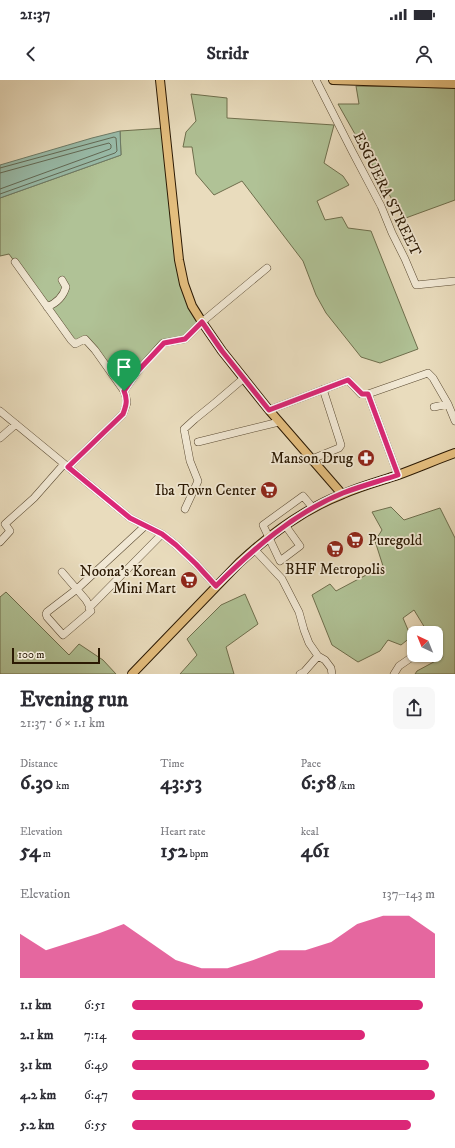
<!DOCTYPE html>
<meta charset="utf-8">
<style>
:root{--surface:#fff;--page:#f7f7f7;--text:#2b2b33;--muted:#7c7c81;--accent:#db2777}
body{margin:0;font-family:"IM FELL DW Pica",serif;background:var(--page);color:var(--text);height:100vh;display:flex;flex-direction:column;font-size:15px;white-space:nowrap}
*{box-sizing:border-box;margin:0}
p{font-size:13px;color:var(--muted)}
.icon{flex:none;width:22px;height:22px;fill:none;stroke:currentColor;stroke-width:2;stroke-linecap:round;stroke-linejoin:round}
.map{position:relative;height:594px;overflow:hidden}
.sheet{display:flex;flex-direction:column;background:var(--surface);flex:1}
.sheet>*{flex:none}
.needle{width:26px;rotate:317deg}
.controls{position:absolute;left:407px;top:546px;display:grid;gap:8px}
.controls a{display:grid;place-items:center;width:36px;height:36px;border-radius:8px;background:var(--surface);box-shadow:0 1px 3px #0004;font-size:20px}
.scale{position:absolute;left:12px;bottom:10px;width:88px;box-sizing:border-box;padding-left:4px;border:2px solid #2b1903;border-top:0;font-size:11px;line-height:14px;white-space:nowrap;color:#2b1903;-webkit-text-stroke:3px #f1e8d4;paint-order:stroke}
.pin{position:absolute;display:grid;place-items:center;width:34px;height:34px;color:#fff;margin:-41px -17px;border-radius:50% 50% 50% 0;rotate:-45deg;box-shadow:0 0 4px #0007}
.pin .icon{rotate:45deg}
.round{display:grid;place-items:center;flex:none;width:42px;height:42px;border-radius:8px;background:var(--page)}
.headline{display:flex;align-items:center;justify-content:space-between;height:68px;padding:0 20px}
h1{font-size:22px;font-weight:700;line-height:30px}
.metrics{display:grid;grid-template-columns:repeat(3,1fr);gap:6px;height:68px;padding:4px 20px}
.metrics div{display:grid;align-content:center}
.metrics b{font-size:20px;font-weight:700}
.metrics small{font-size:11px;font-weight:400}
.metrics p{font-size:11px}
.chart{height:112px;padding:8px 20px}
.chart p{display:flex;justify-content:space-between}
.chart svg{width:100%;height:72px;margin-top:4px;fill:var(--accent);opacity:.7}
ul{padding:0 20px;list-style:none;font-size:13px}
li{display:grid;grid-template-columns:64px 48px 1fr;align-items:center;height:30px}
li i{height:10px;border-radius:5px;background:var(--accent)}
.status{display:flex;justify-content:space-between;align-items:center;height:28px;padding:0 20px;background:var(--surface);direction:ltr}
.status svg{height:11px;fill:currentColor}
header{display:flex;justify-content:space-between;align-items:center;height:52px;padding:0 20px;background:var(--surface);font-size:18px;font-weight:700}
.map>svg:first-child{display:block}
.green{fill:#b0c296;stroke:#6e6e4c}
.water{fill:#99bcaa;stroke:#6d7b67}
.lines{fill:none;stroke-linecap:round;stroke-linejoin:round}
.shore{stroke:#626a56;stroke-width:1}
.minor-casing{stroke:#5a4a32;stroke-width:8}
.major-casing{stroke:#2b1903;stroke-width:10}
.minor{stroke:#f1e8d4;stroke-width:7}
.major{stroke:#e4be7e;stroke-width:8}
.route-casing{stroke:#fff;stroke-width:8}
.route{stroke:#db2777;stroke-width:5}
.labels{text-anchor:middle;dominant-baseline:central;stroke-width:3.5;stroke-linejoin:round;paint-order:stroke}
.street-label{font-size:15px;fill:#2b1903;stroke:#f1e8d4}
.poi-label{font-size:15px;fill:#2b1903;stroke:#f1e8d4;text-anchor:end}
</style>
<div class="status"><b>21:37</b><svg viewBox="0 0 49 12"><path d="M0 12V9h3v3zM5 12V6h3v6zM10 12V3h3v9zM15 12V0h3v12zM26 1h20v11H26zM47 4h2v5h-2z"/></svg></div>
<header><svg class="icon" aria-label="back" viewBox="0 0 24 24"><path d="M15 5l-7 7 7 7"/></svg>Stridr<svg class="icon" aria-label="person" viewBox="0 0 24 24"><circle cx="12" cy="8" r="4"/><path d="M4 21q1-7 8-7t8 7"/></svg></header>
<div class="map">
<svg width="455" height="594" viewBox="0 0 455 594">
<rect width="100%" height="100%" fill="#e9dcbd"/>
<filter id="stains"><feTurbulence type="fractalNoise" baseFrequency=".005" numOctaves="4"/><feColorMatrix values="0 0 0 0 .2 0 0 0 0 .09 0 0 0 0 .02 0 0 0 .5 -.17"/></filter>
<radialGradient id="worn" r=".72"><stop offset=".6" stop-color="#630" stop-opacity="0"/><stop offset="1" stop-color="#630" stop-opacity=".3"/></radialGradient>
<path class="green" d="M356,6L455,8V120L403,139L338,24H359Z
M191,14L227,18V38L334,45L324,83L343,96L349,105L317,121L325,140L342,137L348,148L371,151L418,269L380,283L361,277L326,233L316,215L303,181L242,101L214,115L196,94L192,67H183L186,52L196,41Z
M165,48L179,180L202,242L185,259L163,263L124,311L85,260L75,264L9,174L0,176V118L121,75L120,51Z
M391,427L404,440L440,428L455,458V594H415L417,591L443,577L436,565V553H428L414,530L403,538L411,557L401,565L388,560L380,571L358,582L332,565L312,515L330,504L336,511L383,486L375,461L382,450L372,432Z
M6,512L69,575L79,564L103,580L116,594H0V517Z
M245,514L258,544L226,567L234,594H180L197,575L187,559L221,525Z"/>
<path class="water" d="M120,51L121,75L0,118V85L92,58Z"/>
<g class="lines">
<path class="shore" d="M0,88L114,57L116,58L117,71L115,73L0,114
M0,93L94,67L109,63L111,65V68L110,69L0,109"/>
<g class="minor-casing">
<path id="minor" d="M316,0L352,71L381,126L392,153L405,179L416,205L455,201
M15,182L71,260L75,264L85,259L95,270L124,311L126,317L127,323L123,334L68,387
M47,227C57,223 63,217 66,207L62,200
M124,311L137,292L163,263L185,259L202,242L267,188
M368,314L398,395
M434,327L448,324L455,341
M269,330L348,300L361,314H368L428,293L433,298L448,324
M0,331L130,438L162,454L176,465L196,484L216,506
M0,358L16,344
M198,362L279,342
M312,379L339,368L341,365L323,309
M185,429L198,401L190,381L184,349L195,339L216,322L244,298
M285,445L300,466L280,481L263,445L303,416L313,428
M145,446L77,509L47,532L46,534L47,537L63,555L91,531L89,528L162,454
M0,462L10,451L5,444L34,418L64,384
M254,469L282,499L299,532L304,550L309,563L318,576L325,580L331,588L332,594
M62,492L86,520L90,527
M300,594L304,592L318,576
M394,594L399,586L415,575"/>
</g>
<g class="major-casing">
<path id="major" d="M160,0L179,180L184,204L192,226L202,242L222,271L269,330L342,414
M333,0L455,4
M132,594L239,483C269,455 304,429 343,414C361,406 380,401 398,395C417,388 436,380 455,373"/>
</g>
<use href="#minor" class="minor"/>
<use href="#major" class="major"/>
</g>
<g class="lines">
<g class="route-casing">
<path id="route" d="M202,242L222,271L269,330L348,300L362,314H368L398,395C380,401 361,406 343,413C294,433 253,469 216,506L196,484L176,465L162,454L130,438L68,387L123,334C126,326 128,320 124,311L137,292L164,263L185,259Z"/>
</g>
<use href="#route" class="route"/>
</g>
<defs>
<g id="pharmacy-disc" transform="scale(0.9)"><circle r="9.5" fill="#8f2418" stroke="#f1e8d4"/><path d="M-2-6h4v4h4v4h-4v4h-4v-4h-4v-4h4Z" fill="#fff"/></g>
<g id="supermarket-disc" transform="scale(0.9)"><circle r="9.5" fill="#8f2418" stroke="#f1e8d4"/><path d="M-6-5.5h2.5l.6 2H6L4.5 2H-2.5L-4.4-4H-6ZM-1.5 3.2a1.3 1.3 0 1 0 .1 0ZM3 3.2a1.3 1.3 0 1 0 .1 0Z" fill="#fff"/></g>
</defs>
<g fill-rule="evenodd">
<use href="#pharmacy-disc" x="366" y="378"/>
<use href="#supermarket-disc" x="269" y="410"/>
<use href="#supermarket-disc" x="355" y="460"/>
<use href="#supermarket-disc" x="335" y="469"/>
<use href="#supermarket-disc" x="189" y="500"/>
</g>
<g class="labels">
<g class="street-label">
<text transform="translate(387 114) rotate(64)">ESGUERA STREET</text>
</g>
<g class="poi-label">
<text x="353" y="378">Manson Drug</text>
<text x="256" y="410">Iba Town Center</text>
<text x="368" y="460" text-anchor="start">Puregold</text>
<text x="335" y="489" text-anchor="middle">BHF Metropolis</text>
<text x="176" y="491">Noona's Korean<tspan x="176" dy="17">Mini Mart</tspan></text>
</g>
</g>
<rect width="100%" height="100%" filter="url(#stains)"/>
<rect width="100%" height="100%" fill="url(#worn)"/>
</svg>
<div class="controls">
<a><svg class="needle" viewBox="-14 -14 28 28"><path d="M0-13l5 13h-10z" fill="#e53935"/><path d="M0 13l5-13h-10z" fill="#7c7c81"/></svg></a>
</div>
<div class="scale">100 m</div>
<div class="pin" style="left:124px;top:311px;background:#1e9e55"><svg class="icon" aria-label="arrive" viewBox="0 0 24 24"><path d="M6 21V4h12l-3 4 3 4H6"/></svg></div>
</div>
<section class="sheet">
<div class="headline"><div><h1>Evening run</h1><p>21:37 · 6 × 1.1 km</p></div><a class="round"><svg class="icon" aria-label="share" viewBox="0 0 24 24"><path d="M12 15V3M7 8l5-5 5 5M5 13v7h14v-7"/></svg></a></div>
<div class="metrics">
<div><p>Distance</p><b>6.30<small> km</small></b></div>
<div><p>Time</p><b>43:53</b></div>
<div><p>Pace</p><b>6:58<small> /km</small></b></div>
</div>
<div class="metrics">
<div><p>Elevation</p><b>54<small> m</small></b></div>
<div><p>Heart rate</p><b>152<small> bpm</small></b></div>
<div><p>kcal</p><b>461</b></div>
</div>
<div class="chart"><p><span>Elevation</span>137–143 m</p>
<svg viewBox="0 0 160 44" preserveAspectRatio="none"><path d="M0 44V17L10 27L20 22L30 17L40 11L50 22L60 33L70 38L80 38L90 33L100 27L110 27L120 22L130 11L140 6L150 6L160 17V44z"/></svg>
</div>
<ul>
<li><b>1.1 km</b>6:51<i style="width:96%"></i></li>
<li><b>2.1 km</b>7:14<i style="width:77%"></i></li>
<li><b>3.1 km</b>6:49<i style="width:98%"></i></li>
<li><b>4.2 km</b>6:47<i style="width:100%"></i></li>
<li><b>5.2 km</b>6:55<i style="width:92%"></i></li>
</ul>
</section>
